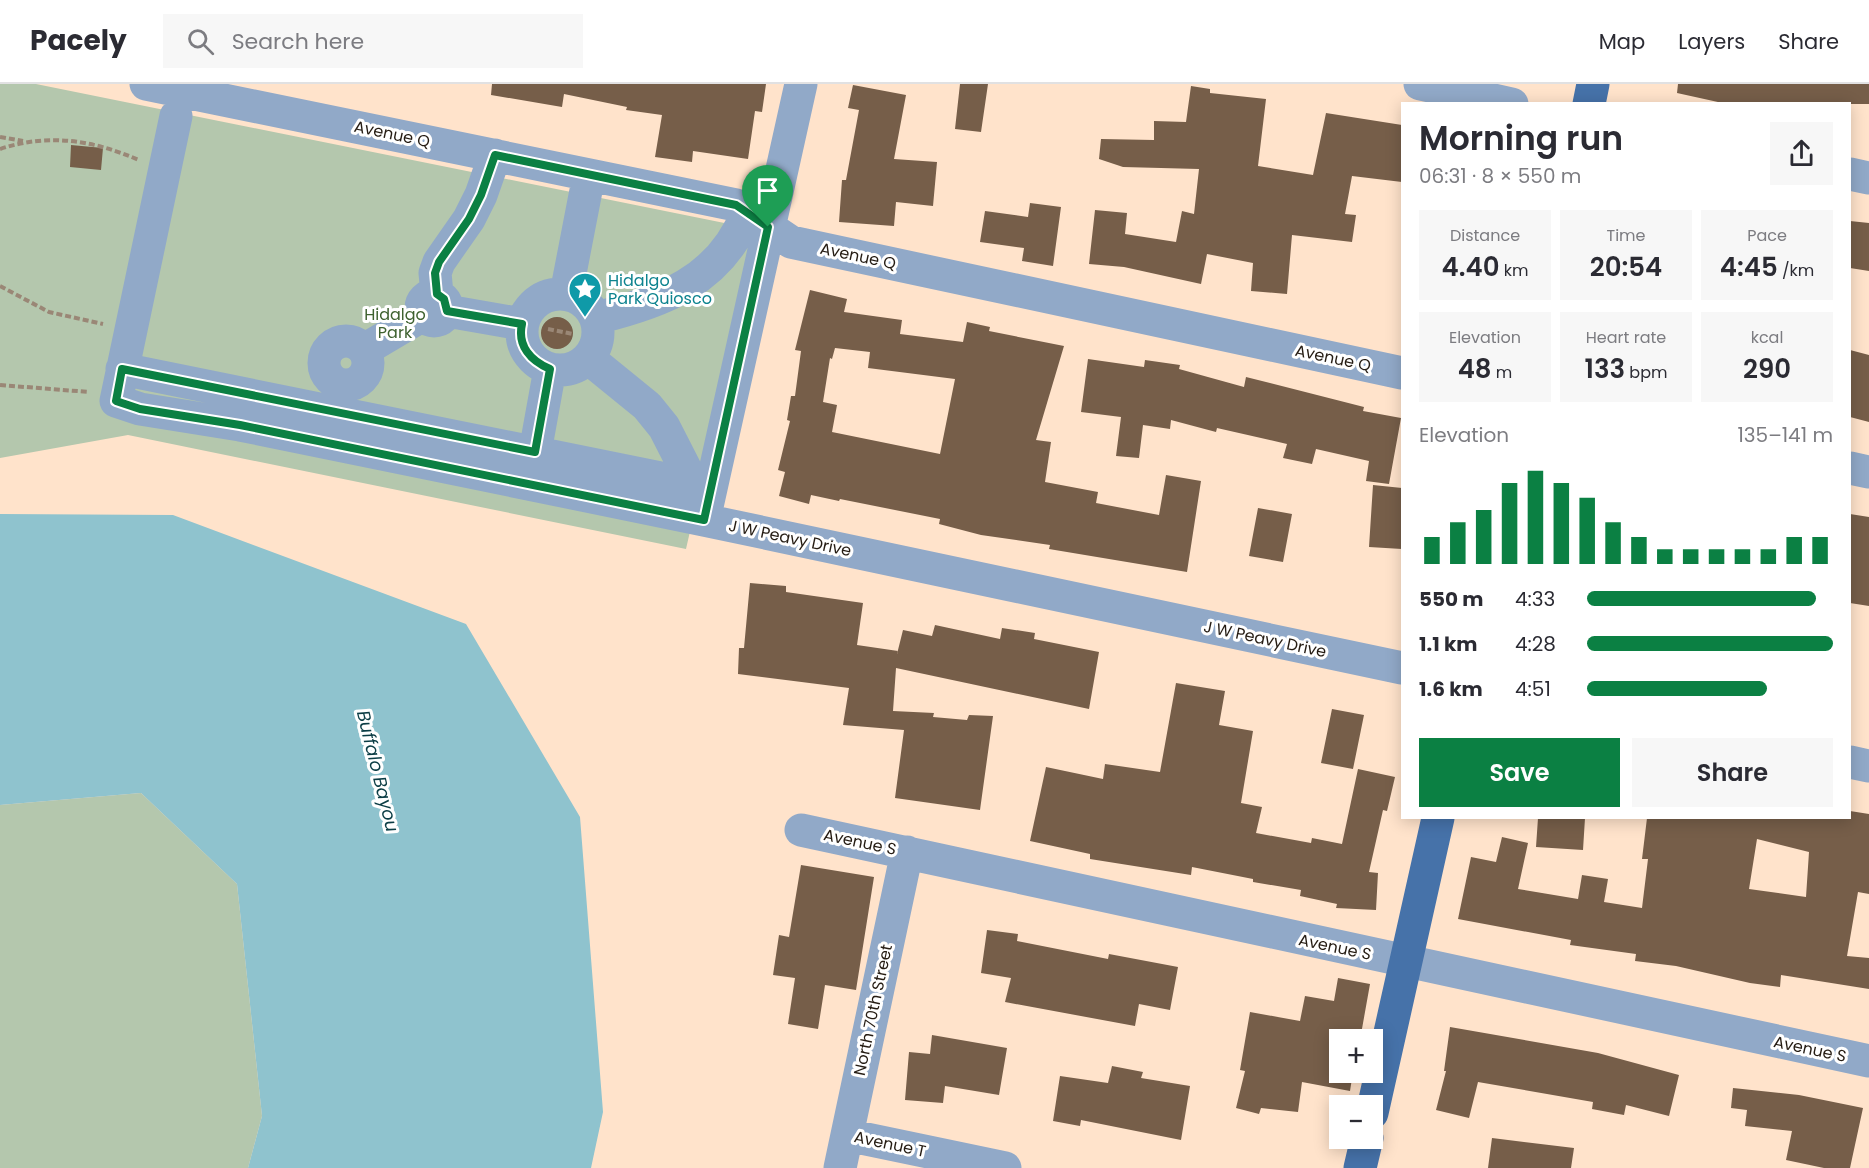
<!DOCTYPE html>
<meta charset="utf-8">
<style>
:root{--surface:#fff;--page:#f7f7f7;--text:#2b2b33;--muted:#7c7c81;--line:#e1e1e2;--accent:#0b8043}
body{margin:0;font-family:Poppins,sans-serif;background:var(--page);color:var(--text);height:100vh;display:flex;flex-direction:column;font-size:22px;white-space:nowrap}
*{box-sizing:border-box;margin:0}
p{font-size:20px;color:var(--muted)}
.icon{flex:none;width:33px;height:33px;fill:none;stroke:currentColor;stroke-width:2;stroke-linecap:round;stroke-linejoin:round}
.map{position:relative;flex:1;overflow:hidden}
.details{position:absolute;left:1401px;top:18px;width:450px;height:717px;display:flex;flex-direction:column;background:var(--surface);border-radius:0px;box-shadow:0 3px 15px #0003}
.details>*{flex:none}
.buttons{position:absolute;left:1329px;top:945px;display:grid;gap:12px}
.buttons a{display:grid;place-items:center;width:54px;height:54px;border-radius:0px;background:var(--surface);box-shadow:0 3px 15px #0003;font-size:30px}
.pin{position:absolute;display:grid;place-items:center;width:51px;height:51px;color:#fff;margin:-62px -26px;border-radius:50% 50% 50% 0;rotate:-45deg;box-shadow:0 0 6px #0007}
.pin .icon{rotate:45deg}
.round{display:grid;place-items:center;flex:none;width:63px;height:63px;border-radius:0px;background:var(--page)}
.overview{display:flex;align-items:center;justify-content:space-between;height:102px;padding:0 18px}
h1{font-size:33px;font-weight:600;line-height:45px}
.metrics{display:grid;grid-template-columns:repeat(3,1fr);gap:9px;height:102px;padding:6px 18px}
.metrics div{display:grid;align-content:center;border-radius:0px;background:var(--page);text-align:center}
.metrics b{font-size:26px;font-weight:600}
.metrics small{font-size:16px;font-weight:400}
.metrics p{font-size:16px}
.chart{height:168px;padding:12px 18px}
.chart p{display:flex;justify-content:space-between}
.chart svg{width:100%;height:108px;margin-top:6px;stroke:var(--accent);stroke-width:6}
.action{display:flex;gap:12px;margin-top:auto;padding:12px 18px}
.action a{flex:1;height:69px;border-radius:0px;background:var(--accent);color:#fff;font-size:24px;font-weight:600;line-height:69px;text-align:center}
.action a+a{background:var(--page);color:var(--text)}
ul{padding:0 18px;list-style:none;font-size:20px}
li{display:grid;grid-template-columns:96px 72px 1fr;align-items:center;height:45px}
li i{height:15px;border-radius:8px;background:var(--accent)}
header{display:flex;align-items:center;gap:36px;box-sizing:border-box;height:84px;padding:0 30px;background:var(--surface);border-bottom:2px solid var(--line)}
header strong{font-size:28px}
nav{display:flex;gap:33px;margin-inline-start:auto;font-size:21px}
.search{width:420px;height:54px;background:var(--page);display:flex;align-items:center;gap:15px;box-sizing:border-box;padding:0 21px;border-radius:0px;color:var(--muted);font-size:22px}
.map>svg:first-child{display:block}
.green{fill:#b4c7ad}
.water{fill:#8fc3ce}
.building{fill:#765e49;fill-rule:evenodd}
.lines{fill:none;stroke-linecap:round;stroke-linejoin:round}
.path{stroke:#9a8776;stroke-width:4;stroke-dasharray:6 3;stroke-linecap:butt}
.minor{stroke:#91a9c8;stroke-width:33}
.major{stroke:#4672a9;stroke-width:33}
.route-casing{stroke:#fff;stroke-width:12}
.route{stroke:#0b8043;stroke-width:8}
.labels{text-anchor:middle;dominant-baseline:central;stroke-width:6;stroke-linejoin:round;paint-order:stroke}
.street-label{font-size:16px;fill:#251c13;stroke:#fff}
.culture-label{font-size:16px;fill:#0d838f;stroke:#fff;text-anchor:start}
.park-label{font-size:16px;fill:#3e612f;stroke:#fff}
.water-label{font-size:18px;font-style:italic;fill:#0b3d45;stroke:#fff}
</style>
<header>
<strong>Pacely</strong>
<div class="search"><svg class="icon" aria-label="search" viewBox="0 0 24 24"><circle cx="10" cy="10" r="6"/><path d="M15 15l6 6"/></svg>Search here</div>
<nav><a>Map</a><a>Layers</a><a>Share</a></nav>
</header>
<div class="map">
<svg width="1869" height="1084" viewBox="0 0 1869 1084">
<rect width="100%" height="100%" fill="#ffe3cb"/>
<path class="green" d="M0,0H36L759,146L686,465L128,351L0,374Z
M141,709L237,800L262,1032L248,1084H0V721Z"/>
<path class="water" d="M0,430L173,431L466,540L580,733L603,1028L591,1084H248L262,1032L237,800L141,709L0,721Z"/>
<path class="building" d="M492,0H766L762,28L755,27L748,75L693,67L692,78L655,73L662,31L626,26L627,23L564,10L562,23L491,11Z
M960,0H988L981,48L955,45Z
M1678,0H1869V20H1727L1677,9Z
M853,1L906,11L894,75L937,78L933,122L896,118L894,142L839,138L842,96H846L859,26L848,24Z
M1191,2L1210,5V9L1266,15L1258,82L1313,91L1326,29L1402,41V98L1352,92L1345,130L1356,131L1352,158L1292,151L1287,210L1251,207L1253,179L1207,170L1201,200L1124,183L1089,180L1095,126L1127,129L1125,150L1176,158L1182,127L1194,130L1199,85L1123,83L1099,75L1101,55L1154,56V37L1186,38Z
M71,61L103,64L101,86L70,83Z
M1030,119L1061,123L1053,182L1022,177L1024,164L980,158L985,127L1028,133Z
M1850,137L1869,139V187L1850,184Z
M810,206L847,215L844,228L902,236L900,250L963,258L967,238L990,243L989,247L1064,262L1036,356L1051,358L1045,398L1098,408L1096,419L1159,431L1166,391L1201,397L1187,488L1049,465L1050,461L981,451L939,440L940,435L840,415L839,417L811,411L809,420L779,412L785,388L778,386L790,337L787,336L791,312H795L801,267L795,266ZM835,264L870,268L868,284L955,295L940,370L832,348L837,321L823,318L830,274L832,275Z
M541 249a16 16 0 1 1 32 0a16 16 0 1 1-32 0Z
M1850,266L1869,271V338L1850,333Z
M1088,275L1144,283L1145,276L1180,281L1179,285L1244,303L1246,293L1364,323L1363,327L1401,334L1389,400L1366,397L1369,377L1316,365L1312,380L1283,374L1287,360L1217,344L1216,348L1171,336L1170,345L1143,341L1139,374L1116,372L1121,333L1081,328Z
M1373,401L1402,404V465L1369,463Z
M1258,424L1292,430L1283,478L1249,472Z
M1850,430L1869,433V522L1850,519Z
M750,499L786,502V508L863,519L857,561L898,567L897,570L903,546L932,552L935,541L1000,555L1002,544L1035,549L1034,555L1099,568L1089,625L896,584L893,627L934,629L933,633L967,636L969,631L993,632L980,726L895,714L904,646L843,641L849,604L738,590L739,564H744Z
M1176,599L1225,607L1219,641L1253,647L1241,719L1262,723L1256,749L1311,759L1312,754L1342,760L1358,685L1395,693L1387,727L1383,726L1369,788L1378,789L1376,826L1336,824L1337,820L1300,812L1301,806L1253,798V795L1192,783L1191,791L1090,775V770L1030,757L1046,683L1103,695L1105,680L1160,688Z
M1332,625L1364,631L1353,685L1321,679Z
M1850,727L1869,730V810L1858,808L1847,872L1869,874V905L1781,891L1780,903L1750,899L1676,882L1635,877L1636,870L1570,861L1571,856L1458,835L1471,773L1496,778L1502,753L1528,759L1518,805L1578,815L1582,791L1608,795L1604,818L1642,824L1648,775H1642L1647,734H1850ZM1757,755L1809,768L1806,813L1749,805Z
M1538,734H1585L1583,766L1536,763Z
M801,781L874,793L856,906L825,901L818,945L788,940L795,894L773,891L779,851L789,853Z
M987,846L1018,850L1017,857L1108,875L1109,870L1178,883L1170,926L1139,920L1135,942L1005,918L1011,894L981,889Z
M1338,894L1370,900L1360,956H1340V988H1353L1350,1007L1302,998L1298,1028L1261,1024L1259,1030L1236,1024L1245,987L1240,986L1250,928L1300,937L1305,912L1334,917Z
M1450,943L1598,969L1679,991L1669,1032L1626,1021L1624,1031L1592,1025L1593,1018L1478,998L1469,1034L1436,1026L1446,987H1444Z
M932,951L1007,964L999,1011L945,1002L943,1019L905,1016L909,968L930,970Z
M1112,982L1143,988L1141,994L1190,1002L1181,1056L1081,1036L1080,1042L1053,1037L1060,992L1108,999Z
M1733,1004L1799,1011L1863,1024L1850,1084H1824L1786,1076L1792,1047L1745,1042L1747,1026L1731,1024Z
M1492,1054L1574,1064L1571,1084H1488Z"/>
<g class="lines">
<path class="path" d="M0,53L23,57
M0,65C49,49 92,56 139,76
M0,202L49,228L103,240
M548,245L573,250
M0,301L89,308"/>
<path class="minor" d="M146,0L736,121L791,158L1402,289
M1420,0L1512,20
M176,32L116,317L140,325L240,341L704,436L1402,584
M1850,90L1869,94
M522 248a38 38 0 1 1 76 0a38 38 0 1 1-76 0Z
M437,210L435,189L439,178L469,135L481,111L495,71
M566,210L589,91
M421 224a13 13 0 1 1 26 0a13 13 0 1 1-26 0Z
M447,227L522,240
M596,234C662,218 720,197 747,129
M324 279a22 22 0 1 1 44 0a22 22 0 1 1-44 0Z
M364,266L423,231
M588,274L647,322L664,343L687,388L682,418
M122,285L685,399
M535,368L550,285
M1850,384L1869,388
M704,436L801,0
M1850,678L1869,682
M801,746L1869,977
M847,1051L1005,1084
M840,1084L907,768"/>
<path class="major" d="M1589,20L1593,0
M1372,1029L1438,734
M1360,1084L1367,1054"/>
</g>
<g class="lines">
<g class="route-casing">
<path id="route" d="M495,71L736,121L768,143L704,436L240,341L140,325L116,317L122,285L535,368L550,285C531,277 517,262 522,240L447,227L444,215L437,210L435,189L439,178L469,135L481,111Z"/>
</g>
<use href="#route" class="route"/>
</g>
<defs>
<g id="sight-pin" transform="scale(1.725)"><path d="M0 17L-7.5 6A9.5 9.5 0 1 1 7.5 6Z" fill="#0f9aa8" stroke="#fff"/><path d="M0-6L1.8-2.2L6-1.7L2.9 1.2L3.7 5.4L0 3.3L-3.7 5.4L-2.9 1.2L-6-1.7L-1.8-2.2Z" fill="#fff"/></g>
</defs>
<g fill-rule="evenodd">
<use href="#sight-pin" x="585" y="205"/>
</g>
<g class="labels">
<g class="street-label">
<text transform="translate(392 50) rotate(12)">Avenue Q</text>
<text transform="translate(858 172) rotate(12)">Avenue Q</text>
<text transform="translate(1333 274) rotate(12)">Avenue Q</text>
<text transform="translate(790 454) rotate(12)">J W Peavy Drive</text>
<text transform="translate(1265 555) rotate(12)">J W Peavy Drive</text>
<text transform="translate(860 758) rotate(12)">Avenue S</text>
<text transform="translate(1335 863) rotate(12)">Avenue S</text>
<text transform="translate(873 926) rotate(-78)">North 70th Street</text>
<text transform="translate(1810 965) rotate(12)">Avenue S</text>
<text transform="translate(890 1060) rotate(12)">Avenue T</text>
</g>
<g class="culture-label">
<text x="608" y="196">Hidalgo<tspan x="608" dy="18">Park Quiosco</tspan></text>
</g>
<g class="park-label">
<text x="395" y="230">Hidalgo<tspan x="395" dy="18">Park</tspan></text>
</g>
<g class="water-label">
<text transform="translate(378 687) rotate(76)">Buffalo Bayou</text>
</g>
</g>
</svg>
<div class="buttons">
<a>+</a>
<a>−</a>
</div>
<div class="pin" style="left:768px;top:143px;background:#1e9e55"><svg class="icon" aria-label="arrive" viewBox="0 0 24 24"><path d="M6 21V4h12l-3 4 3 4H6"/></svg></div>
<section class="details">
<div class="overview"><div><h1>Morning run</h1><p>06:31 · 8 × 550 m</p></div><a class="round"><svg class="icon" aria-label="share" viewBox="0 0 24 24"><path d="M12 15V3M7 8l5-5 5 5M5 13v7h14v-7"/></svg></a></div>
<div class="metrics">
<div><p>Distance</p><b>4.40<small> km</small></b></div>
<div><p>Time</p><b>20:54</b></div>
<div><p>Pace</p><b>4:45<small> /km</small></b></div>
</div>
<div class="metrics">
<div><p>Elevation</p><b>48<small> m</small></b></div>
<div><p>Heart rate</p><b>133<small> bpm</small></b></div>
<div><p>kcal</p><b>290</b></div>
</div>
<div class="chart"><p><span>Elevation</span>135–141 m</p>
<svg viewBox="0 0 160 44" preserveAspectRatio="none"><path d="M5 44V33M15 44V27M25 44V22M35 44V11M45 44V6M55 44V11M65 44V17M75 44V27M85 44V33M95 44V38M105 44V38M115 44V38M125 44V38M135 44V38M145 44V33M155 44V33"/></svg>
</div>
<ul>
<li><b>550 m</b>4:33<i style="width:93%"></i></li>
<li><b>1.1 km</b>4:28<i style="width:100%"></i></li>
<li><b>1.6 km</b>4:51<i style="width:73%"></i></li>
</ul>
<div class="action"><a>Save</a><a>Share</a></div>
</section>
</div>
